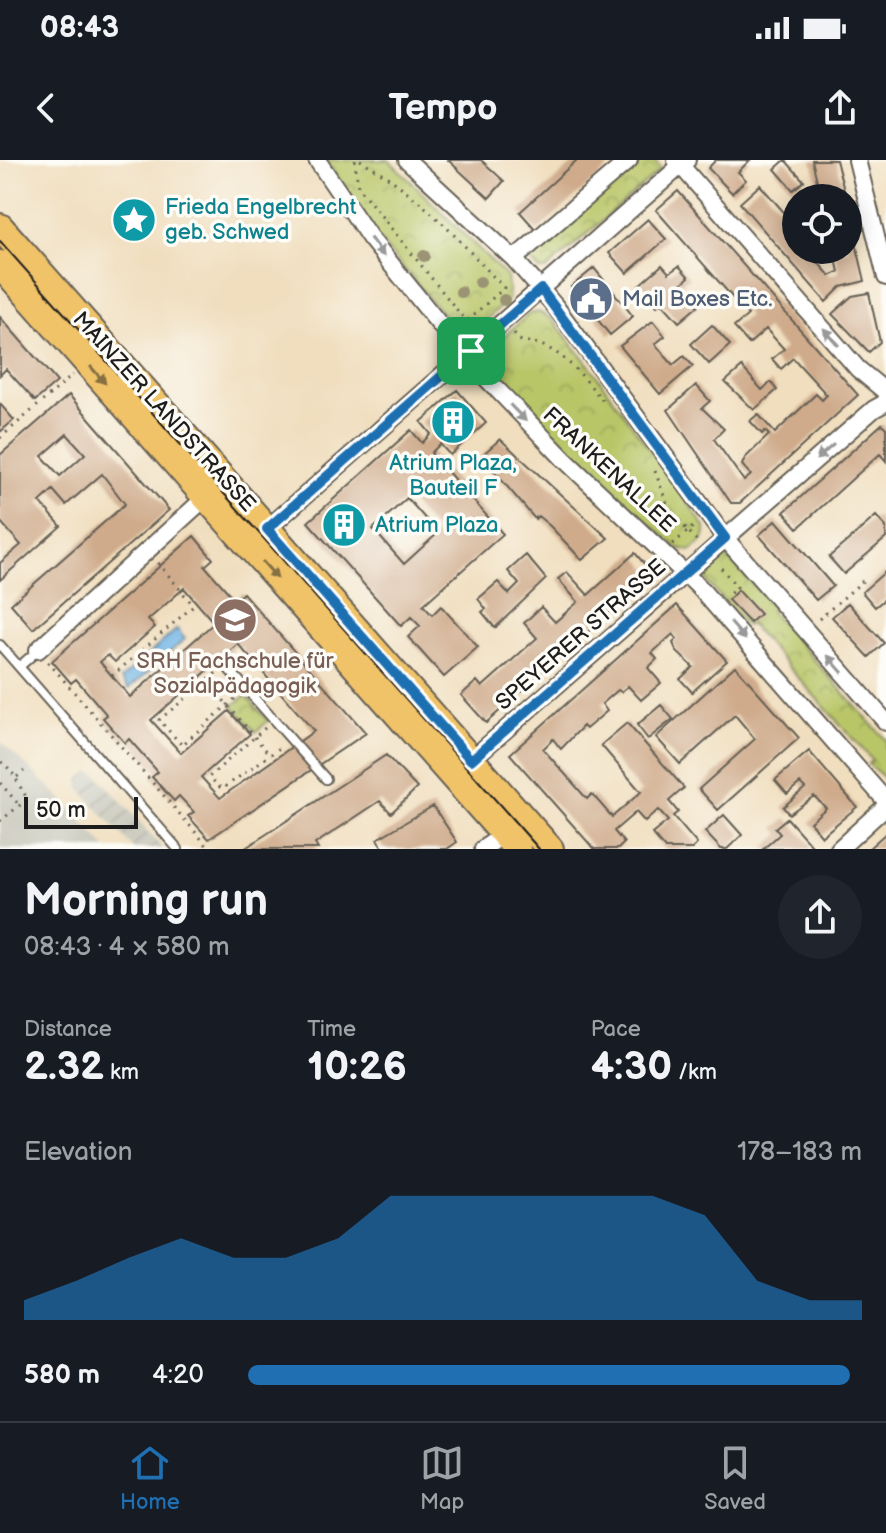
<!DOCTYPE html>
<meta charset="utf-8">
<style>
:root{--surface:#171b24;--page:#20242c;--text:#f1f3f6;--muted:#9ea1a6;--line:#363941;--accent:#1f6fb2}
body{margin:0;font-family:"Balsamiq Sans",sans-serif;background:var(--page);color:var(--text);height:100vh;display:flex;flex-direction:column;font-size:30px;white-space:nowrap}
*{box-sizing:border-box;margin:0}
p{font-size:26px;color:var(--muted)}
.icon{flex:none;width:44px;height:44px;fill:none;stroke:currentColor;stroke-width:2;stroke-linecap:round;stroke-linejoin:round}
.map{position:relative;height:689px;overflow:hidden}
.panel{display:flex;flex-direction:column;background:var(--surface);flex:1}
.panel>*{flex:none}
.controls{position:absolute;left:782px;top:24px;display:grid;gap:16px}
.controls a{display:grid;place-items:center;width:80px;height:80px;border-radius:50%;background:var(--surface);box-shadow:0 4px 20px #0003;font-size:40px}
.scale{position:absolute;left:24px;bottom:20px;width:114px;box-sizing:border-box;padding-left:8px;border:4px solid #1c1c1c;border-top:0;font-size:22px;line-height:28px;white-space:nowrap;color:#1c1c1c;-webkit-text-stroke:6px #fdfcf7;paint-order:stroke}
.pin{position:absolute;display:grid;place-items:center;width:68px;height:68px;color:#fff;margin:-34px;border-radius:16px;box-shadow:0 4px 12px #0006}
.round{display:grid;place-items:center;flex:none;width:84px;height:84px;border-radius:42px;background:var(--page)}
.headline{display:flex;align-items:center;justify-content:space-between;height:136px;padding:0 24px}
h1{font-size:44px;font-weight:700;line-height:60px}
.metrics{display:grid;grid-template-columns:repeat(3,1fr);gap:12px;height:136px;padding:8px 24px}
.metrics div{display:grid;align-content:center}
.metrics b{font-size:40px;font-weight:700}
.metrics small{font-size:22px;font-weight:400}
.metrics p{font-size:22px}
.chart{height:224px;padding:16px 24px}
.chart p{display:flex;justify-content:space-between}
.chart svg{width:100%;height:144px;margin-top:8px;fill:var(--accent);opacity:.7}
ul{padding:0 24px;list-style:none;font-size:26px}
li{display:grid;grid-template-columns:128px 96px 1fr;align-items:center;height:60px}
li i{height:20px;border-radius:10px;background:var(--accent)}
.status{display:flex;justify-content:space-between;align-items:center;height:56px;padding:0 40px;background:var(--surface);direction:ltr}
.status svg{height:22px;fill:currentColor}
header{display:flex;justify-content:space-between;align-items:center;height:104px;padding:0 24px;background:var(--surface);font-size:36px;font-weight:700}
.menu{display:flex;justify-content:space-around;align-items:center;height:112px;border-top:2px solid var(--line);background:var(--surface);font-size:22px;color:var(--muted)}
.menu a{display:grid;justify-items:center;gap:4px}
.menu .on{color:var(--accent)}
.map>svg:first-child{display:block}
.industrial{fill:url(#industrial-furrows)}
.railway{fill:#c6c5b8}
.park{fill:url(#park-crowns);stroke:#6a7142;stroke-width:2}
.water{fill:#6eb3e4;stroke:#456880;stroke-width:2}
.building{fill:#cfab8b;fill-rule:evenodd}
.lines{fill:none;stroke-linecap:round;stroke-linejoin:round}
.service-casing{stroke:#666055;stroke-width:12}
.minor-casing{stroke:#666055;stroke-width:20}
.primary-casing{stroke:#666055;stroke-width:30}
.path{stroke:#666055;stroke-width:3;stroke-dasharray:2 6;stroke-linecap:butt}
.service{stroke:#fff;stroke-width:8}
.minor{stroke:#fff;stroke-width:16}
.primary{stroke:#f1c369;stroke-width:26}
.tram{stroke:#1c1c1c;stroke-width:2}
.tree{fill:#9a9474}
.oneway{fill:#999}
.oneway2{fill:#867042}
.route-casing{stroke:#fff;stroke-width:16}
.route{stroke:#1f6fb2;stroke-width:10}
.labels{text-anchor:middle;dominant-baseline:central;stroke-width:7;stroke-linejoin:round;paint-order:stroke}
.culture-label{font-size:22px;fill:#0d838f;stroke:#fdfcf7;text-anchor:start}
.service-label{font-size:22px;fill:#4e5e75;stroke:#fdfcf7;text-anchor:start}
.street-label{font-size:22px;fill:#1c1c1c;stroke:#fdfcf7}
.education-label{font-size:22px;fill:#785e54;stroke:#fdfcf7}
</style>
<div class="status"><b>08:43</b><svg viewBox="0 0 49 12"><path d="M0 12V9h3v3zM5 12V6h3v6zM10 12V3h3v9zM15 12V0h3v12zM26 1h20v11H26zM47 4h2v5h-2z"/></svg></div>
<header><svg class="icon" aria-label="back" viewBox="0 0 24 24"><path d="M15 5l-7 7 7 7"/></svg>Tempo<svg class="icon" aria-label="share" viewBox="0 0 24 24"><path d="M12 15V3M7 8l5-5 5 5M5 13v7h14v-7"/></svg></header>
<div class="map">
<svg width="886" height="689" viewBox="0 0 886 689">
<defs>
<pattern id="industrial-furrows" width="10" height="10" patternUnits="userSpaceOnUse" patternTransform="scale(2)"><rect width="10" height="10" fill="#c6c5b8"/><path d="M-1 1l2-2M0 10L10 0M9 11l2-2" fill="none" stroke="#aaa99e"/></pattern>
<pattern id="park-crowns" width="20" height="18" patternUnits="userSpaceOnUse" patternTransform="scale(2)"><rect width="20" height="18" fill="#b9c668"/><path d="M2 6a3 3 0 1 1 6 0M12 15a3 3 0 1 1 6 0" fill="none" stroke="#9eaa5a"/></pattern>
</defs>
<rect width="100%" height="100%" fill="#fdfcf7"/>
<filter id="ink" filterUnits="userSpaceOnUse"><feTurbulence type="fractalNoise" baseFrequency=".0125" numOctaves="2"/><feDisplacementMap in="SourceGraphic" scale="16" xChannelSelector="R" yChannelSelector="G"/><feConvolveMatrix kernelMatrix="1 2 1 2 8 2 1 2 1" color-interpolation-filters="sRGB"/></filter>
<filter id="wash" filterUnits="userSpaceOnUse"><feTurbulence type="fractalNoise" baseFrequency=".006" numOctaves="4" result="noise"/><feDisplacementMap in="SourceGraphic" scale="32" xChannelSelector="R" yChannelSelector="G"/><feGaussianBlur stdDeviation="1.8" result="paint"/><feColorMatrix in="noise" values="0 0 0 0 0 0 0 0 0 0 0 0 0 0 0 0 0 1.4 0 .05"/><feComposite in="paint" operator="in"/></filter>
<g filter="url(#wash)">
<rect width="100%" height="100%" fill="#f0debe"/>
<path class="industrial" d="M90,611L97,614L163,689H134L80,629L79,620Z"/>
<path class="railway" d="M0,581L60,637L107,689H0Z"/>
<path class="park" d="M325,0H389L507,117L509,139L470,174L457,171L376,76Z
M642,0H654L661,8L658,12L546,110H540L530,100L532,93Z
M539,152L552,159L590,206L705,367C706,380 701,384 690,391L678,388L570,294L490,211V189L529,154Z
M724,397L730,400L773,447L770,451L886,580V619L868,604L872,600L750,464L746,466L706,421C706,406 710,401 724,397Z
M246,535L268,561L256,572L233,546Z"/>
<path class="water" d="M177,469L185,479L129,529L121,519Z"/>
<g id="blocks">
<path class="building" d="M448,0H481L504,21L489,38Z
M577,0H617L537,71L520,52Z
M716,0H750L738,12L746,20L732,33L708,8Z
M785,0L804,21L793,30L775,9Z
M812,0H836L846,38H821Z
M760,25L796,66V90H807L830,116L839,112L834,90H848L849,53L865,121L841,127L826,142L740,43Z
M678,31L858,235L740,343H731L668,250L696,225L710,241L702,248L724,269L714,279L744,321L751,315L742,305L745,298L769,275L765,271L762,274L750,261L758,254L775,273L816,234L822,240L827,235L793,198L781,209L772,199L784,189L766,169L749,184L734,167L748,155L656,50Z
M648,59L666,79L627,113L609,93Z
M662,105L669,113L679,106L689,117L679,126L698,146L679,162L661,142L657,146L639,125Z
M594,108L633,156L610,175L571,127Z
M869,133L880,182L869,192L832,154L852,136Z
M0,157L57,222L35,241L6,209L0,215Z
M653,161L665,176L655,184L673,205L684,196L693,206L660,234L620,186Z
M712,165L730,185L709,204L691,184Z
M742,207L762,230L771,222L777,230L754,250L725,222Z
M457,230L486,263L450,295L440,284L431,293L503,374L423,445L432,455L441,446L478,487L444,517L408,477L420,466L411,457L401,466L308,362L411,270L422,283L431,274L421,262ZM407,338L438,373L404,404L373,369Z
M69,235L169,350L33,469L11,444L125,344L102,314L66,345L53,330L40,342L61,366L0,420V403L21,385L0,361V295ZM67,274L85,294L60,316L42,296Z
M0,244L14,260L0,272Z
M882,264L886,268V301L880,294L798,368L784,352Z
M500,279L608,378L582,400L550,366L538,356L535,359L481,296Z
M876,356L886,367V378L844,414L829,397Z
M776,360L833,426L816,440L759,375Z
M194,376L213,399L205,406L235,440L243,433L366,573L209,679L188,656L194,652L179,636L174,641L152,617L158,612L129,579L125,583L103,558L107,555L76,519L71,523L52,501ZM184,428L214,463L130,537L100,502L108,495L115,502L155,467L148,460ZM238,484L314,571L220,638L201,617L250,574L229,551L181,593L151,560Z
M635,393L653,414L486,563L461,535L477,521L482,527L537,478L524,463L541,447L555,462L578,442L558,419L567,412L588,435Z
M526,395L546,419L495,468L482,452L486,449L478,439L498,422L509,434L519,424L508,411Z
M886,411V438L875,447L862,432Z
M738,430L760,454L750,463L728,440Z
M848,443L884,483L869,497L832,457Z
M677,445L727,501L692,532L680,519L693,507L677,492L673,483L677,479L673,474L652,493L657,499L648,508L661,523L641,540L628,526L621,532L618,530L602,544L607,551L586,569L583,566L561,589L553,579L543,589L587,639L592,634L612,657L641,632L601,585L627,563L684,628L669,641L678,652L673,656L697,684L692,689H665L652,674L668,661L658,650L645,662L636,652L614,671L624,683L618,689H594L510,594Z
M735,506L799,578L718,650L699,629L755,579L735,555L680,604L656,577Z
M661,545L673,559L648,579L637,565Z
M809,591L857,647L822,676L810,662L826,648L814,636L789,654L783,647L805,628L800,623L787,634L775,620Z
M386,595L417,628L391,653L380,641L315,684L318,689H244Z
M433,646L457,682L447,689H384L377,679Z
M724,655L742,675L727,689H721L705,672Z
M787,658L812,686L809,689H763L780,674L775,668Z
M886,673V689H868Z"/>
</g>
</g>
<g filter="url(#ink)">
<use href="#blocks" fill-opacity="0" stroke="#666055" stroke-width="2"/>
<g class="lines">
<g class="service-casing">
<path id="service" d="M0,485L178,689
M225,505L326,619
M20,506L38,490"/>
</g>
<g class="minor-casing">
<path id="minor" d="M317,0L370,78L465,196L564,299L699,427L886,641
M407,0L514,99L555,146L725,378L886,562
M676,0L858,209L886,232
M857,0L886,117
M514,99L629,0
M267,369L687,0
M38,490L206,337
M465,605L874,249L885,243
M483,689L504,674
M839,689L886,646"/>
</g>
<g class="primary-casing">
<path id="primary" d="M0,67L550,689
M0,104L517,689"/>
</g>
<path class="path" d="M355,0L358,27L466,161
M360,0C417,31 460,81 504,128L461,166
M514,174L521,181C558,183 580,213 603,241
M0,278L73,215
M655,311L669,349L698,382
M673,384L695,365
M158,403L193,445
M721,408L737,427L726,437
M819,459L865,419
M48,502L210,689
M216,513L159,560L182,585L237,537
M112,516L197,443
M208,522L270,595
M265,568L209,617L222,629L281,587
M17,617L24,611
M0,623L20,646
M0,661L28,639C17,625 17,613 1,602"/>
<use href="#service" class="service"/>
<use href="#minor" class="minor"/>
<use href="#primary" class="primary"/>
<path class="tram" d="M0,81L539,689"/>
</g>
<g class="tree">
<circle cx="424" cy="96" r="6"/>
<circle cx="480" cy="122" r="6"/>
<circle cx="461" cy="132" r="6"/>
<circle cx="504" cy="140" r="6"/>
</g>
<defs><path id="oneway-solid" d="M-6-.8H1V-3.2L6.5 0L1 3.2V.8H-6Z" transform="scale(2)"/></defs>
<g class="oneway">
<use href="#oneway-solid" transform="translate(377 87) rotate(53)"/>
<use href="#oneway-solid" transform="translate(831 177) rotate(-131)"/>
<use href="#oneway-solid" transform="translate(518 253) rotate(46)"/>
<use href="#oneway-solid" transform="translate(825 292) rotate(139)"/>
<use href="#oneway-solid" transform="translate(738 471) rotate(49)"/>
<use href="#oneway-solid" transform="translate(835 504) rotate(-131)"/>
</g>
<g class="oneway2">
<use href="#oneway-solid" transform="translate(98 215) rotate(49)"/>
<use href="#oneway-solid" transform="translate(270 410) rotate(49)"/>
</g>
</g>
<g class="lines" filter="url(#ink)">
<g class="route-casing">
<path id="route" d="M541,129L725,378L471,600L267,369Z"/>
</g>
<use href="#route" class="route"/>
</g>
<defs>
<g id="sight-disc" transform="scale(2.3)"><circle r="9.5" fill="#0f9aa8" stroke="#fdfcf7"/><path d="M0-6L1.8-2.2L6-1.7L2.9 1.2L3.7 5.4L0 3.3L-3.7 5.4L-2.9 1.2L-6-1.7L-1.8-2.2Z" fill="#fff"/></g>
<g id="civic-disc" transform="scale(2.3)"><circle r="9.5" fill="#5c6f8a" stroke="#fdfcf7"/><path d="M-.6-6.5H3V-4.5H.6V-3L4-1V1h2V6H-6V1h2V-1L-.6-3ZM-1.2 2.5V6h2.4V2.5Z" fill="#fff"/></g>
<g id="building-disc" transform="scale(2.3)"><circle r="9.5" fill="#0f9aa8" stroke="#fdfcf7"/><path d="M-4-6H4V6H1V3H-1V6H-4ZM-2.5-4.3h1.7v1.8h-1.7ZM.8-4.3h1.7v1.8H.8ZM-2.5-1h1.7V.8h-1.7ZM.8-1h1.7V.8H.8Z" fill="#fff"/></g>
<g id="school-disc" transform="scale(2.3)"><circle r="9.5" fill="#8d6e63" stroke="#fdfcf7"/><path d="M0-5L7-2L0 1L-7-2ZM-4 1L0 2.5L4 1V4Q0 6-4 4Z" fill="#fff"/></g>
</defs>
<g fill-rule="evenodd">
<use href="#sight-disc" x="134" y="60"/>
<use href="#civic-disc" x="591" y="139"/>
<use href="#building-disc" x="453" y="262"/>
<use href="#building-disc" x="344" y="365"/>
<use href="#school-disc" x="235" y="460"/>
</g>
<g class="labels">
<g class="culture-label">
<text x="165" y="47">Frieda Engelbrecht<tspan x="165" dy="25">geb. Schwed</tspan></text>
<text x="453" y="303" text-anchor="middle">Atrium Plaza,<tspan x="453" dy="25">Bauteil F</tspan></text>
<text x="375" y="365">Atrium Plaza</text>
</g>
<g class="service-label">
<text x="622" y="139">Mail Boxes Etc.</text>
</g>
<g class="street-label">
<text transform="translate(164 252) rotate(48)">MAINZER LANDSTRASSE</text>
<text transform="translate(609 310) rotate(43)">FRANKENALLEE</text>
<text transform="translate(581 475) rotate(-41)">SPEYERER STRASSE</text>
</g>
<g class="education-label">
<text x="235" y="501">SRH Fachschule für<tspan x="235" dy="25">Sozialpädagogik</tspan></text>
</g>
</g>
</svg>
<div class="controls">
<a><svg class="icon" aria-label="locate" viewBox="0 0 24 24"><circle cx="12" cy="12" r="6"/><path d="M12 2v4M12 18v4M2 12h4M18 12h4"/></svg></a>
</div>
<div class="scale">50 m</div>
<div class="pin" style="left:471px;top:191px;background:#1e9e55"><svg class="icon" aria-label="arrive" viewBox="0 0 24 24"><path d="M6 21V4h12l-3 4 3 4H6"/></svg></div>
</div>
<section class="panel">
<div class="headline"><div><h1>Morning run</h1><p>08:43 · 4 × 580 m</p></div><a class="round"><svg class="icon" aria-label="share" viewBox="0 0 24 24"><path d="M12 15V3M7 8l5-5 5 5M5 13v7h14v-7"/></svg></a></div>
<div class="metrics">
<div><p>Distance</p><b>2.32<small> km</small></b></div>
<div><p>Time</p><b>10:26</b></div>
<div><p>Pace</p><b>4:30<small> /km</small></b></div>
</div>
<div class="chart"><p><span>Elevation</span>178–183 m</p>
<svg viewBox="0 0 160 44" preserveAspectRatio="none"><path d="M0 44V38L10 32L20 25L30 19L40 25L50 25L60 19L70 6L80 6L90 6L100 6L110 6L120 6L130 12L140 32L150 38L160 38V44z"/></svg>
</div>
<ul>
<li><b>580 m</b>4:20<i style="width:98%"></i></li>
</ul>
</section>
<nav class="menu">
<a class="on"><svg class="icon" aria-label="home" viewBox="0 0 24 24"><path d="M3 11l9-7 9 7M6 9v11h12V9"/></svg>Home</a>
<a><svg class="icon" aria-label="map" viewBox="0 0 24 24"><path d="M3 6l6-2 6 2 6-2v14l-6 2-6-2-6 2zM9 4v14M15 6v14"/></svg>Map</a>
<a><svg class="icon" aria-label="saved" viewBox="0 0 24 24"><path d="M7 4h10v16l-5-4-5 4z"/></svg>Saved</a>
</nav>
